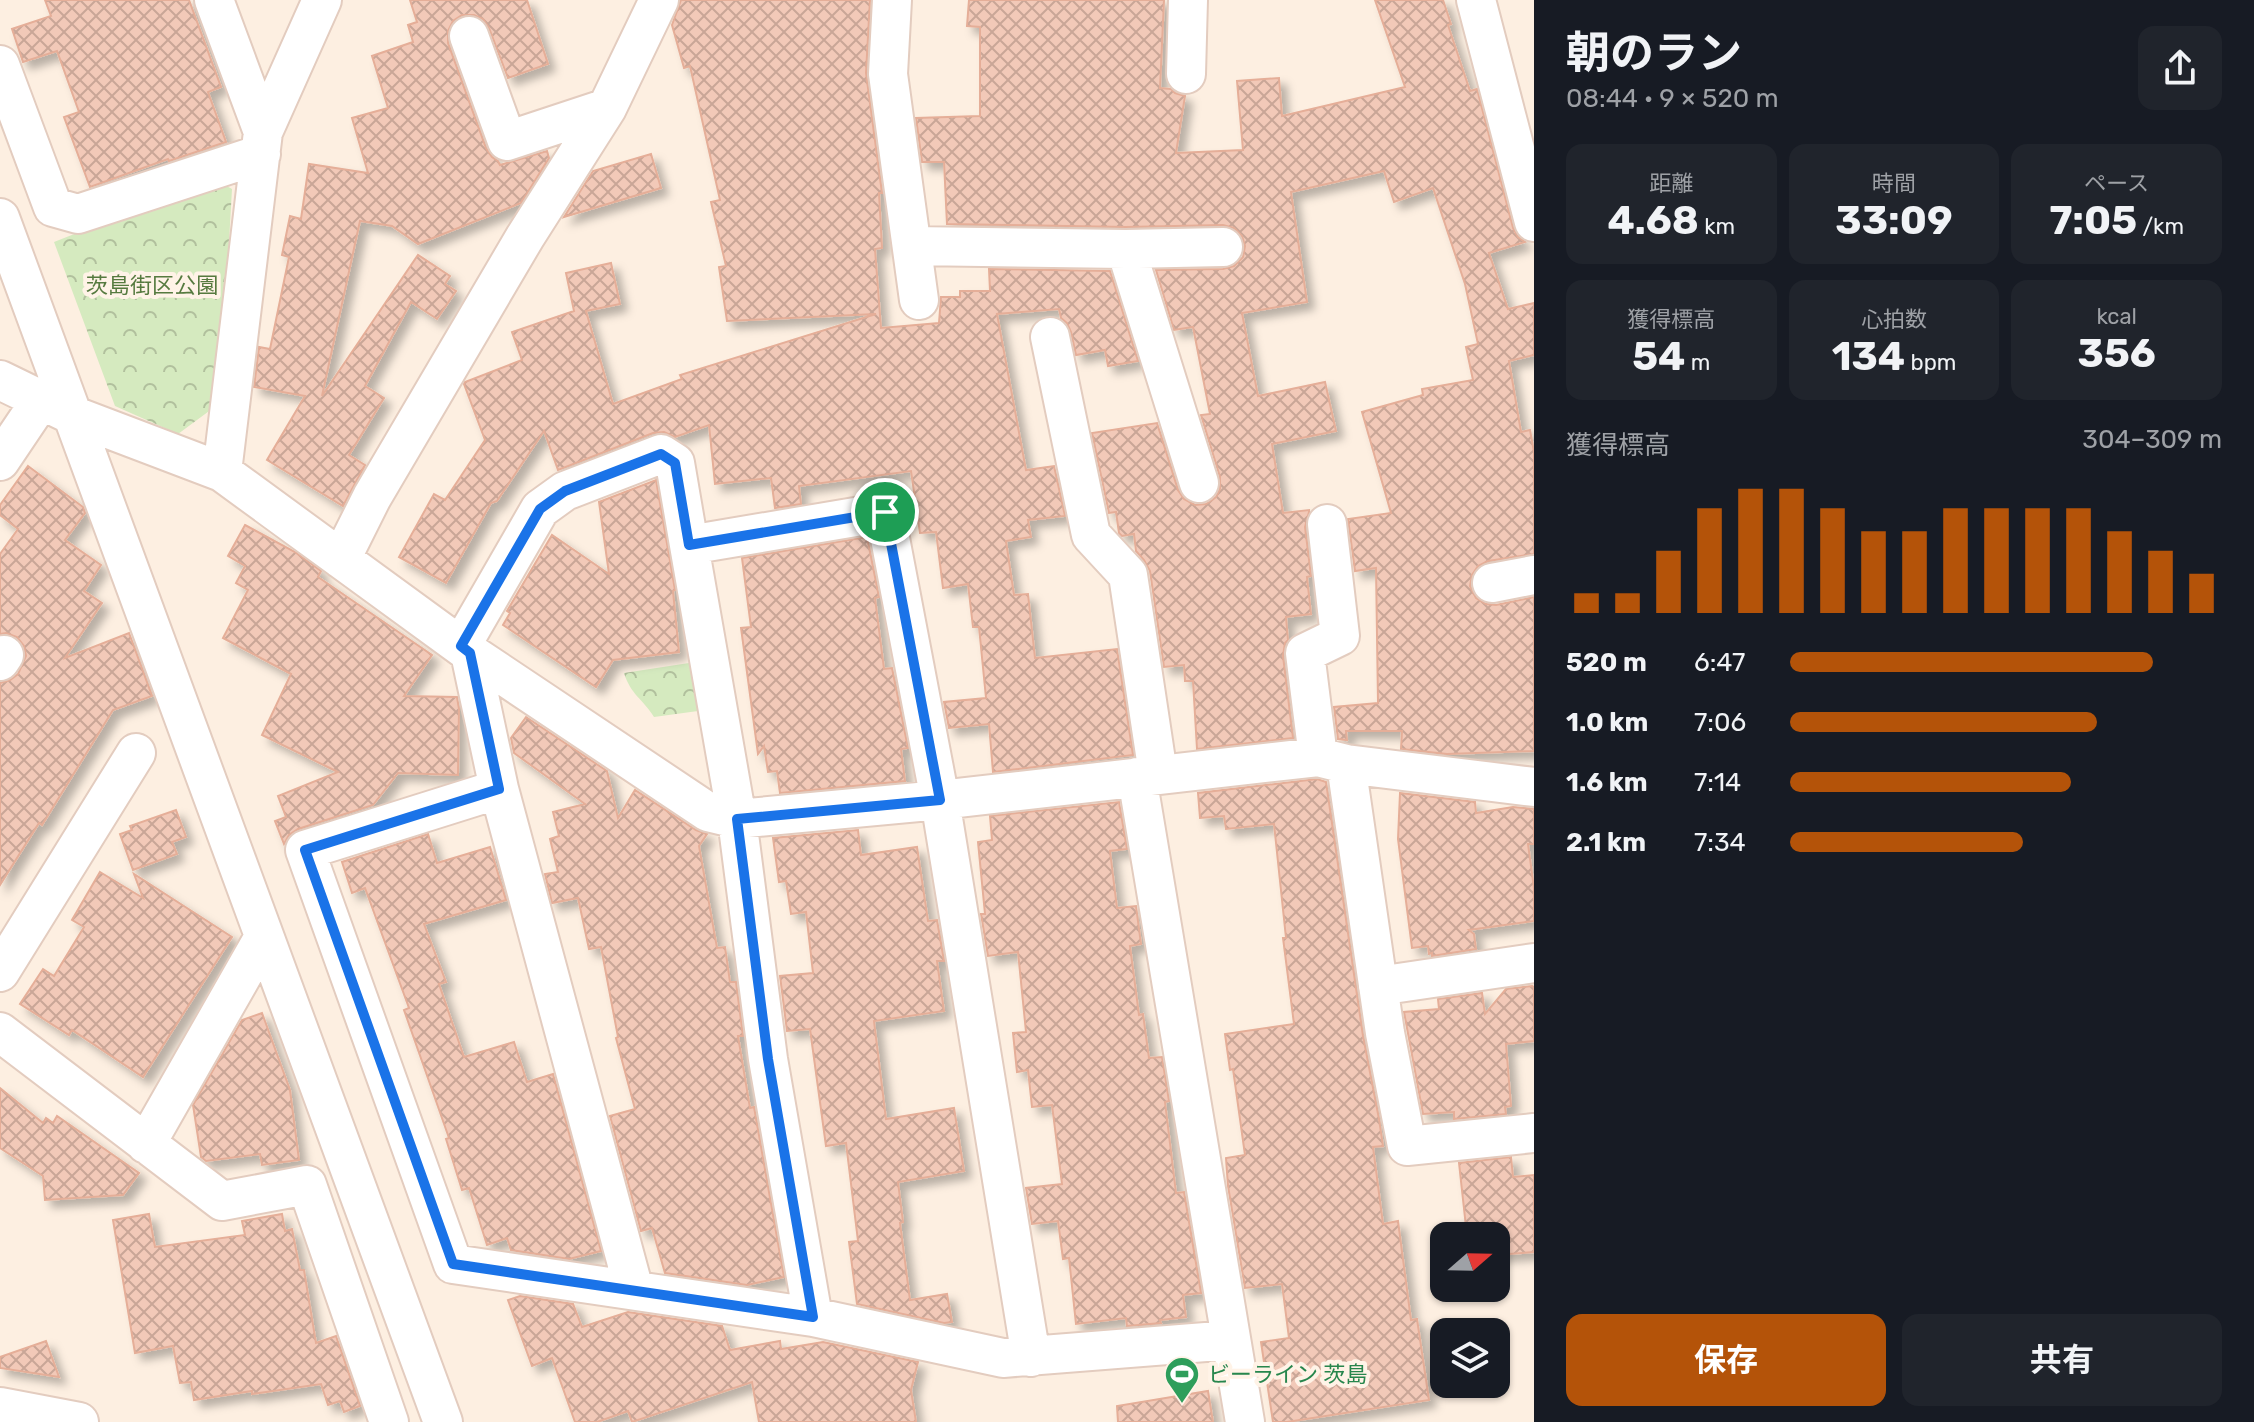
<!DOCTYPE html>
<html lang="ja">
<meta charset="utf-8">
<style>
:root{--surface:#171b24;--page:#20242c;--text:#f1f3f6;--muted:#9ea1a6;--accent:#b45309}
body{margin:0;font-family:Rubik,"Noto Sans JP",sans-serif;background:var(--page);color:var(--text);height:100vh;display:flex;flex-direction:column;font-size:30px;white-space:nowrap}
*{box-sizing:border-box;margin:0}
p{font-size:26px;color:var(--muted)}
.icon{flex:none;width:44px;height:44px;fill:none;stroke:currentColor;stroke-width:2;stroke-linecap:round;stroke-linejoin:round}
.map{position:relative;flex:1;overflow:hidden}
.panel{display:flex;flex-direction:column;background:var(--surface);width:720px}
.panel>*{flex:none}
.needle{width:52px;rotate:70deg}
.buttons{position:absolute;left:1430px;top:1222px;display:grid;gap:16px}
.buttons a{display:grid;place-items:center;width:80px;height:80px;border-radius:16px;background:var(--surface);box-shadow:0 2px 6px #0004;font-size:40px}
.pin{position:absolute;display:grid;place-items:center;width:68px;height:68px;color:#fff;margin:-34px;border:4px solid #fff;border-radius:50%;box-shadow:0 2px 8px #0007}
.round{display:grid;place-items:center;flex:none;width:84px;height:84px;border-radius:16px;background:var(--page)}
.summary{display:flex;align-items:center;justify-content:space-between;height:136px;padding:0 32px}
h1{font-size:44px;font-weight:700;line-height:60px}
.stats{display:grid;grid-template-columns:repeat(3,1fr);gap:12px;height:136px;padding:8px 32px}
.stats div{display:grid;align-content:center;border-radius:16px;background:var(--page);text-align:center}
.stats b{font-size:40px;font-weight:700}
.stats small{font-size:22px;font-weight:400}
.stats p{font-size:22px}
.chart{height:224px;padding:16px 32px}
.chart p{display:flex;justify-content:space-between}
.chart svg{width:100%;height:144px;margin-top:8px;stroke:var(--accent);stroke-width:6}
.action{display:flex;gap:16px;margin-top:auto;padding:16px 32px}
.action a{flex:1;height:92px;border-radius:16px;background:var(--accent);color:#fff;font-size:32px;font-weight:700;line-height:92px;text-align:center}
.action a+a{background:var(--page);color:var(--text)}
ul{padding:0 32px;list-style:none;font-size:26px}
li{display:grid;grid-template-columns:128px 96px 1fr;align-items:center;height:60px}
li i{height:20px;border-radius:10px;background:var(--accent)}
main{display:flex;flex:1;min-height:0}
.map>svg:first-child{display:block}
.park{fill:url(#park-crowns)}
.building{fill:url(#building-cross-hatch);stroke:#e5ae98;stroke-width:2;filter:url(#shadow)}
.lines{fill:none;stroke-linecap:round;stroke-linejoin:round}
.minor-casing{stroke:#e3ccbf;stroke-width:42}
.minor{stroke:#fff;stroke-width:38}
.route-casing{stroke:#fff;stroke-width:16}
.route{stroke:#1a73e8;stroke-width:10}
.labels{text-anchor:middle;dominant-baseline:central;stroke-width:8;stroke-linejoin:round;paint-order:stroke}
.park-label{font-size:22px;fill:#567a3f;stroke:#fff3e7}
.leisure-label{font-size:22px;fill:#27864d;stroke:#fff3e7;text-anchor:start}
</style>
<main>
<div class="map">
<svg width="1534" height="1422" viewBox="0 0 1534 1422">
<defs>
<pattern id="park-crowns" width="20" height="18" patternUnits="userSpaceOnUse" patternTransform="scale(2)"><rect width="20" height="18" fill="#d5eabf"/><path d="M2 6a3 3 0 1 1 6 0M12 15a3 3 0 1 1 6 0" fill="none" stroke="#b1c09d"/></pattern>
<pattern id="building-cross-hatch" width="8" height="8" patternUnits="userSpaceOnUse" patternTransform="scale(2)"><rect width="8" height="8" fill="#f2c9b8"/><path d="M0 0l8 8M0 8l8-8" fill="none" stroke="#c9a697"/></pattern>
<filter id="shadow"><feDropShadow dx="7" dy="7" stdDeviation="4" flood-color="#0004"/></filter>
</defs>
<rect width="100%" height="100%" fill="#fdefe1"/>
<path class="park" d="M214,179L232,189L220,403L178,434L115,406L54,242Z
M689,663L698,711L654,717C642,698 631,695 624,673Z"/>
<path class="building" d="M45,0H189L221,87L208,92L226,142L169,161L168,159L90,187L64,117L79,112L57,51L23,62L12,29L51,16Z
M410,0H527L548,64L508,78L489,28L483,19L474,15H462L453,21L448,31V43L486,148L492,157L498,161L500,165L547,151L549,158L521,203L418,244L392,226L360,221L322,396L418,255L450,276L445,284L456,291L437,319L411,302L365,386L384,398L349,455L365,465L343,506L267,460L305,396L254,387L259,347L270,349L289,257L282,255L290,216L301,219L309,164L368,173L352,118L388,108L372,56L413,42L408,25L417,22Z
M681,0H870L866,73L882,193H879L882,248L875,249L881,328L939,323L941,297H960V291H990L989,269L1110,271L1138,361L1108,366L1105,350L1076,355L1071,332L1067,323L1061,318L1059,309L997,314L1026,470L1054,466L1065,516L1028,520L1031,537L1006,541L1014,595L1028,594L1035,658L1117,649L1133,755L993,772L989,724L949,728L944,702L986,698L979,627H973L968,584L943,588L936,532L920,533L911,471L799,486L801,504L775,508L771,478L715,484L709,425L675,437L664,432L653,433L558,470L544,431L497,501L491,503L446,583L399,557L434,494L445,500L485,440L464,384L465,382L522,360L512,332L574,311L566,273L611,263L620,304L586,311L613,404L682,379L680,375L876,314L727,321L719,267L726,266L711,202L720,200L690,66L684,68L672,25Z
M969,0H1164L1160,88L1171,89L1175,93L1185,96L1176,153L1243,150L1237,81L1279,78L1282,116L1405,87L1375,0H1443L1451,24L1448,25L1470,91L1477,89L1513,228L1518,237L1525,242L1489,253L1508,309L1534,303V355L1509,361L1521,432L1530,430L1534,452V554L1488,561L1478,566L1472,575L1470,586L1476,598L1486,604L1496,605L1534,597V751L1447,754L1401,749L1402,731H1346L1347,740L1338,739L1334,707L1378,703L1376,568L1355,571L1348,519L1391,513L1362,412L1423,395L1422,389L1473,380L1466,347L1478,344L1465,284L1433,188L1394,202L1384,171L1291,192L1307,302L1242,313L1258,396L1325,382L1336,431L1272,444L1283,513L1309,510V512L1305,527L1311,576L1307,577L1311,614L1286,617L1288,640L1285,643L1283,656L1293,738L1197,749L1193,681H1185L1184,665L1164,667L1150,571L1144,560L1136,551L1134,534L1122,536L1119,533L1116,512L1109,513L1092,433L1157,423L1178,490L1184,499L1195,505L1206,504L1216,497L1220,489V477L1201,415L1210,414L1193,327L1174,330L1156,270L1223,269L1234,266L1243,257L1245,246L1242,236L1234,228L1223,225L1126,227L947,224L944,162H922L916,118L980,116V27L967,26Z
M651,154L661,188L564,217L593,171Z
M28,466L83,507L85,513L65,540L101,565L84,591L102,603L65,658L129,633L152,696L113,710L42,825L39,823L0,885V683L10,680L18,674L26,656L24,646L17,637L6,633L0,634V554L18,529L0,515V505Z
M656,480L675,590L673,591L679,652L613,660L596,687L503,625L510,613L507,611L552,535L609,574L599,502Z
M245,525L295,552L321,571L318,577L432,655L404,696L457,697L459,709L458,775L398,773L373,805L298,829L289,835L284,844L275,821L286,817L278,796L338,772L262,735L291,674L223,638L248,590L236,583L245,566L228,556Z
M867,537L879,597L875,598L884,669L892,668L908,748L901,749L905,781L780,793L777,771L768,772L764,746L758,754L741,628L751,627L742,558Z
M526,717L607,771L618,818L635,790L696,830L707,834L699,846L717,948L725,947L730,982H736L743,1036H738L750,1108L754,1107L784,1277L747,1285L665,1273L652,1228L641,1231L610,1116L635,1109L616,1038L618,1037L601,947L589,949L578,898L552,903L545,874L558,872L550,839L559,836L553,812L585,804L514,753L511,738Z
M1317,779L1326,782L1363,1036L1379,1119L1383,1146L1373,1147L1383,1224L1398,1221L1411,1320L1417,1319L1429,1400L1287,1422H1273L1261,1342L1289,1338L1282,1284L1245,1288L1228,1186L1226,1158L1245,1155L1233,1069L1230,1070L1225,1034L1294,1024L1283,938H1286L1274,824L1226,829L1224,816L1200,818L1198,793Z
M1400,793L1475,802L1476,813L1513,807L1534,809V844H1528L1534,888V921L1469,930L1474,934L1476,949L1432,956V953L1429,954L1428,946L1412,948L1398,839Z
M1119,802L1127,849L1110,851L1117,908L1136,906L1141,944L1130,946L1139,1015L1143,1014L1149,1058L1162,1057L1169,1101L1165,1102L1176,1193L1184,1192L1201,1293L1183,1295L1186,1317L1160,1320L1161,1323L1127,1326L1126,1318L1076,1324L1069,1258L1063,1259L1058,1221L1032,1224L1026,1188L1062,1184L1052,1105L1032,1107L1028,1070L1017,1072L1013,1033L1026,1032L1018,952L988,956L981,914H985L978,842L992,840L990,816Z
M176,810L186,837L172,842L177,854L133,870L120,834L132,830L130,826Z
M858,830L861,855L917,847L928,921L937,920L944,961H937L944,1011L874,1021L886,1119L954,1108L964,1171L898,1182L903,1222L900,1223L910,1300L947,1294L952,1322L944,1323L857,1304L849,1242L858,1241L846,1143L826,1146L810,1029L787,1031L780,976L813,973L806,912L791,914L786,881L779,882L773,838Z
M428,834L437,863L490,847L506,900L424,924L446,982L439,984L464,1057L514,1042L527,1082L553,1074L601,1251L569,1259L511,1250L507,1238L487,1245L469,1188L462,1190L446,1139L449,1138L404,1010L409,1008L365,888L352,893L342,862Z
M100,872L143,898L134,874L232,937L143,1077L72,1030L69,1035L20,1004L43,969L54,976L84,927L72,920Z
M1532,986L1534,987V1041L1506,1044L1511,1106L1505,1107L1506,1114L1454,1119V1112L1423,1114L1404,1012L1439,1009L1438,999L1482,993L1485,1014L1506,989Z
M262,1013L290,1090L299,1160L262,1165L260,1154L206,1161L201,1157L193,1105L242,1020Z
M0,1088L43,1123L46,1118L53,1123L57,1116L139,1173L123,1195L45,1200L43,1176L0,1148Z
M1511,1157L1513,1177L1534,1175V1252L1496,1255V1236H1467L1459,1163Z
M149,1214L155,1247L245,1235L242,1221L282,1214L285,1231L292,1229L300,1270H304L316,1343L336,1336L360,1406L344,1412L340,1401L328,1405L321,1384L252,1394V1391L194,1400L191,1382L180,1383L173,1346L135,1353L113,1220Z
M520,1296L573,1304L582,1327L628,1312L722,1326L730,1350L780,1341L781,1349L823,1342L918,1362L911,1390L916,1422H759L752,1382L632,1422L628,1411L597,1422H575L552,1358L532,1366L508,1300Z
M46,1341L59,1377L0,1368V1357Z
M1208,1391L1213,1422H1118L1117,1406Z"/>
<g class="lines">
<g class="minor-casing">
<path id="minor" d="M214,0L263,132
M892,0L888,74L919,300
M1476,0L1534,222
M469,36L507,141L607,108
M0,65L53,207L78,214L261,154
M1186,74L1188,0
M0,218L443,1422
M912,246L1126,249L1199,483
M1126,249L1223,247
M1050,337L1091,535L1128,575L1158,774
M0,380L72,415L222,472L470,653L708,812L737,819L940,800L1318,757L1346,764L1534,787
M0,461L41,400
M222,472L263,132L322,0
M341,559L372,497L525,237L607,108L659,0
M1492,583L1534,575
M461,646L540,509L565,491L661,454L675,463L689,545
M470,653L499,789L634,1290
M0,661L4,655
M1318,757L1305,653L1340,636L1327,524
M1346,764L1385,1033L1407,1146L1534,1133
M1137,777L1245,1422
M499,789L305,850L453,1264L813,1317L1003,1358L1231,1340
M0,972L136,753
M1378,986L1534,963
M0,1032L222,1201L307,1185L389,1422
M146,1144L264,937
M813,1317L768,1059L737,819L689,545L885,512L940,800L1031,1357
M0,1407L79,1422"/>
</g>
<use href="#minor" class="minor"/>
</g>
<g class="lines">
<g class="route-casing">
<path id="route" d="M661,454L675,463L689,545L885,512L940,800L737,819L768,1059L813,1317L453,1264L305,850L499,789L470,653L461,646L540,509L565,491Z"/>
</g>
<use href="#route" class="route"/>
</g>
<defs>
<g id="stadium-pin" transform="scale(1.8)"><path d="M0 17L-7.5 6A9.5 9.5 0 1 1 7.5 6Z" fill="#2e9e5b" stroke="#fff3e7"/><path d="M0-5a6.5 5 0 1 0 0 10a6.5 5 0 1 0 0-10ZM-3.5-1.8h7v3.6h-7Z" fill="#fff"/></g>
</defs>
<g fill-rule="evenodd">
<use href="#stadium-pin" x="1182" y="1374"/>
</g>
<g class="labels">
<g class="park-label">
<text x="152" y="285">茨島街区公園</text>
</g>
<g class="leisure-label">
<text x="1208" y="1374">ビーライン 茨島</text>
</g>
</g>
</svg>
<div class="buttons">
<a><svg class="needle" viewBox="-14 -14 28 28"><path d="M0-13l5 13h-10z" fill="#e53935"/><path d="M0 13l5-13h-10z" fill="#9ea1a6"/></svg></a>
<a><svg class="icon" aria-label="layers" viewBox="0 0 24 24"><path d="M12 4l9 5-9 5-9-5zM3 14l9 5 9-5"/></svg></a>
</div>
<div class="pin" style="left:885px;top:512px;background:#1e9e55"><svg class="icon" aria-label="arrive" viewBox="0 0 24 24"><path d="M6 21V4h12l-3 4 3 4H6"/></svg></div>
</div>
<section class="panel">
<div class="summary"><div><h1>朝のラン</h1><p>08:44 · 9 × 520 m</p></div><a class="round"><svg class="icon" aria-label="share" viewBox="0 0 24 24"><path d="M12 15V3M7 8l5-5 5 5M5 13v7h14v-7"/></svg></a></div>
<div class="stats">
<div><p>距離</p><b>4.68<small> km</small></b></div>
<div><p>時間</p><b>33:09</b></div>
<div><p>ペース</p><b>7:05<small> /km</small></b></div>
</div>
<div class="stats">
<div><p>獲得標高</p><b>54<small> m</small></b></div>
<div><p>心拍数</p><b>134<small> bpm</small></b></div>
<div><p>kcal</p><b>356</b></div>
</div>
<div class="chart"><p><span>獲得標高</span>304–309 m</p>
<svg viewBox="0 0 160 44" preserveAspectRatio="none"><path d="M5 44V38M15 44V38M25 44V25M35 44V12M45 44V6M55 44V6M65 44V12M75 44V19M85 44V19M95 44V12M105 44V12M115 44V12M125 44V12M135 44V19M145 44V25M155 44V32"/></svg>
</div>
<ul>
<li><b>520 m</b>6:47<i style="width:84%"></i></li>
<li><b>1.0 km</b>7:06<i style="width:71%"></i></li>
<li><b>1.6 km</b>7:14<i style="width:65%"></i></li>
<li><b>2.1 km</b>7:34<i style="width:54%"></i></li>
</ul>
<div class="action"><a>保存</a><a>共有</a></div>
</section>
</main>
